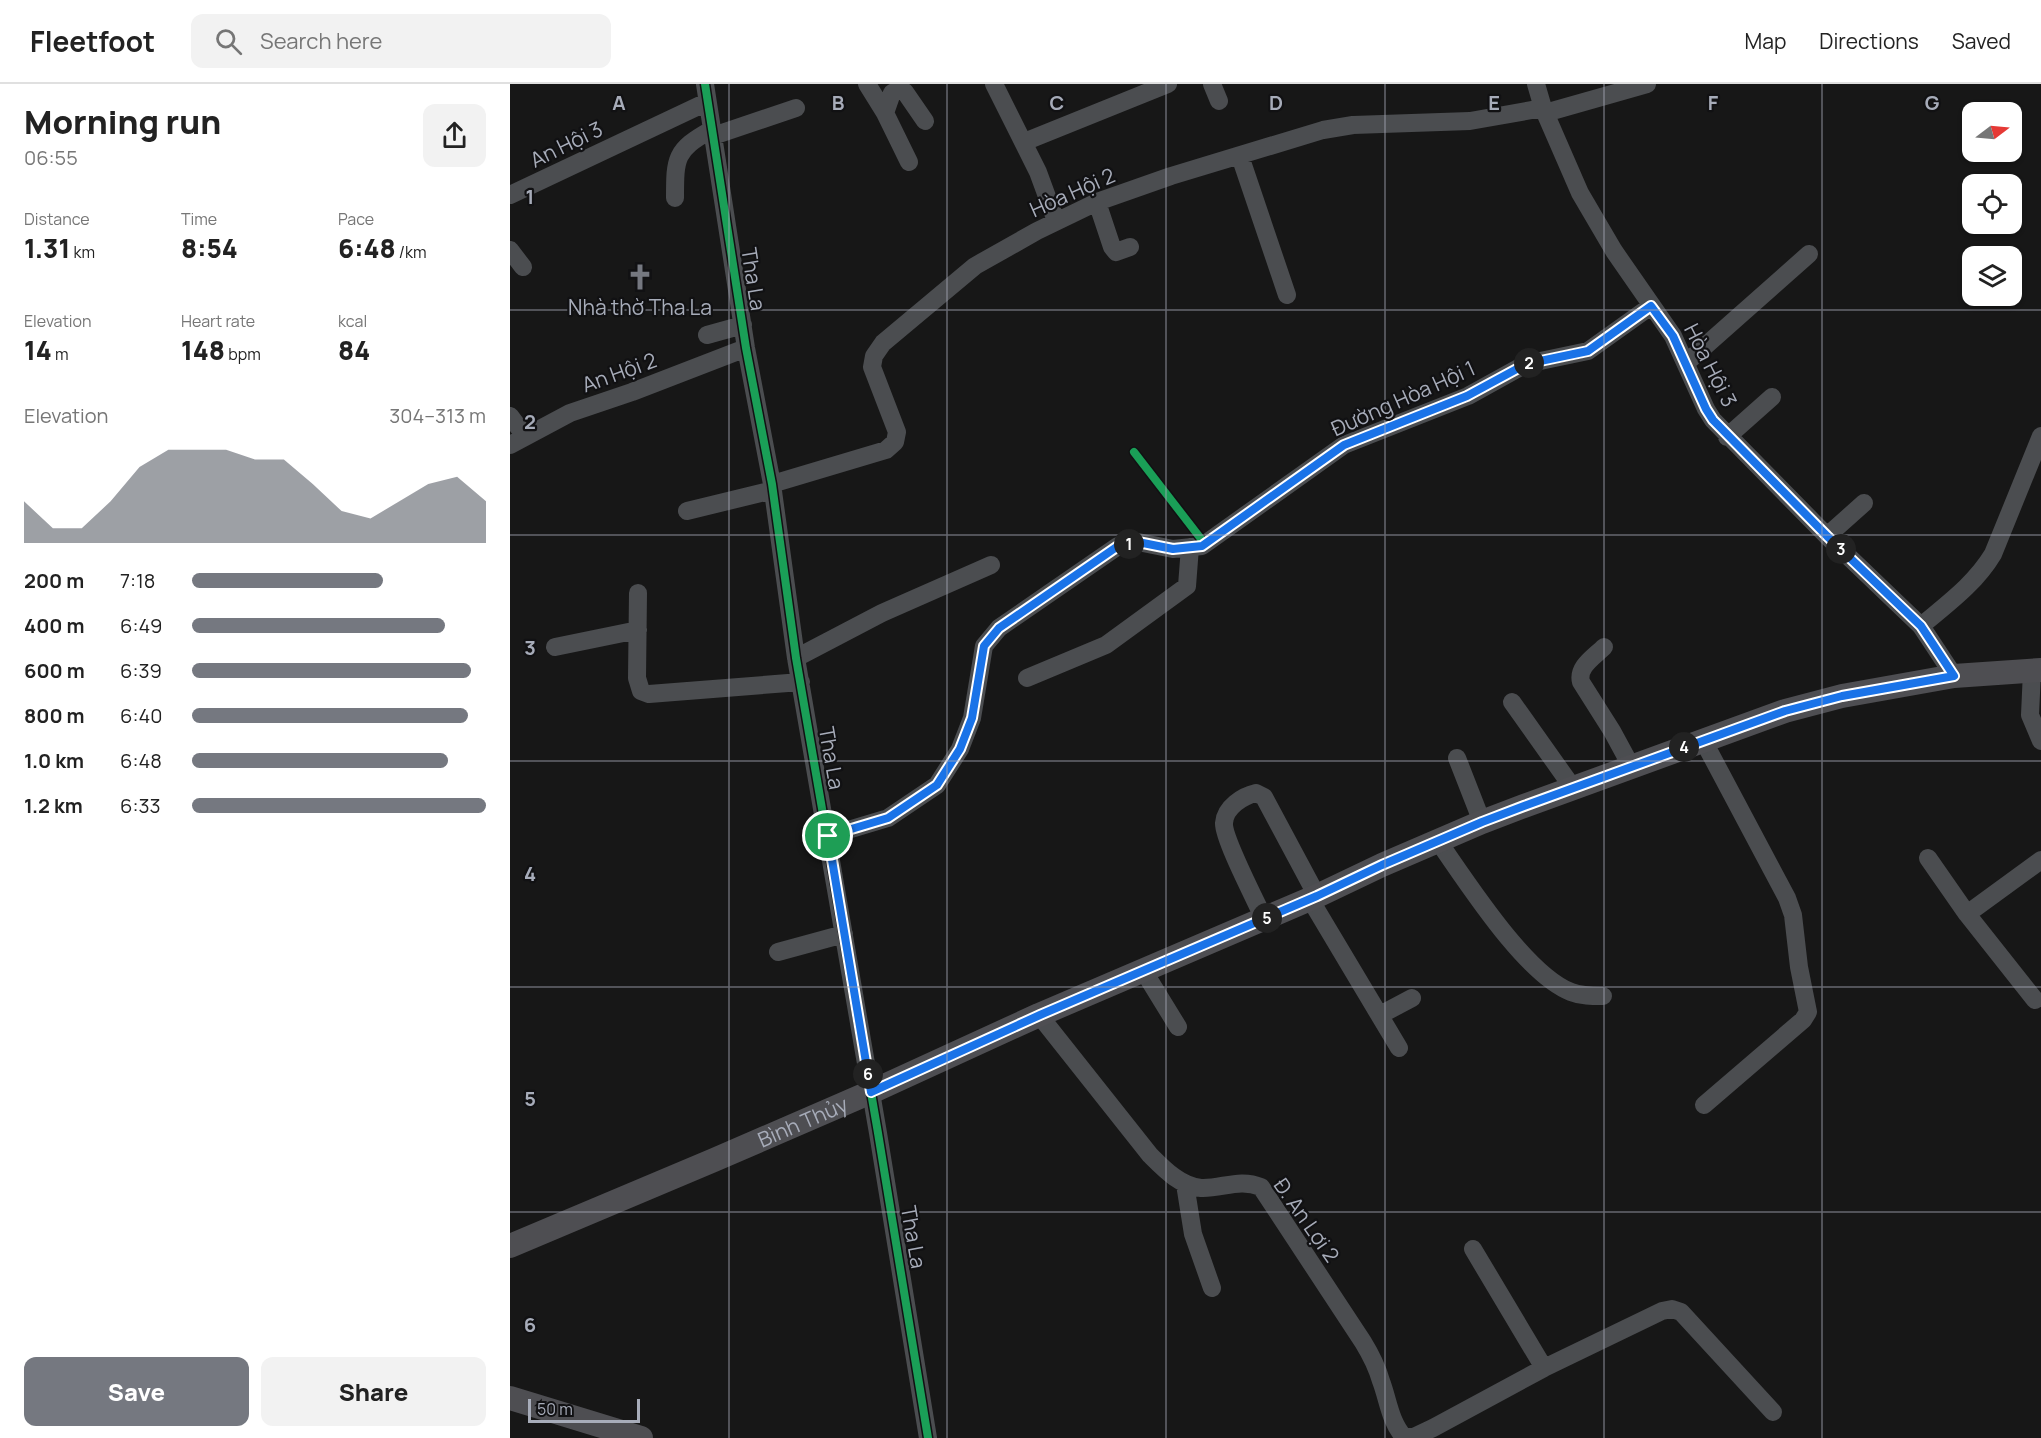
<!DOCTYPE html>
<meta charset="utf-8">
<style>
:root{--surface:#fff;--page:#f2f2f2;--text:#222;--muted:#767676;--line:#e0e0e0;--accent:#757880}
body{margin:0;font-family:Manrope,sans-serif;background:var(--page);color:var(--text);height:100vh;display:flex;flex-direction:column;font-size:22px;white-space:nowrap}
*{box-sizing:border-box;margin:0}
p{font-size:20px;color:var(--muted)}
.icon{flex:none;width:33px;height:33px;fill:none;stroke:currentColor;stroke-width:2;stroke-linecap:round;stroke-linejoin:round}
.map{position:relative;flex:1;overflow:hidden}
.details{display:flex;flex-direction:column;background:var(--surface);width:510px}
.details>*{flex:none}
.needle{width:39px;rotate:74deg}
.fabs{position:absolute;left:1452px;top:18px;display:grid;gap:12px}
.fabs a{display:grid;place-items:center;width:60px;height:60px;border-radius:12px;background:var(--surface);box-shadow:0 2px 4px #0004;font-size:30px}
.scale{position:absolute;left:18px;bottom:15px;width:112px;box-sizing:border-box;padding-left:6px;border:3px solid #a7acb9;border-top:0;font-size:16px;line-height:21px;white-space:nowrap;color:#a7acb9;-webkit-text-stroke:4px #111113;paint-order:stroke}
.pin{position:absolute;display:grid;place-items:center;width:51px;height:51px;color:#fff;margin:-26px;border:3px solid #fff;border-radius:50%;box-shadow:0 2px 6px #0007}
.km{position:absolute;width:30px;height:30px;margin:-15px;border-radius:50%;background:#222;color:#fff;font-size:16px;line-height:30px;text-align:center}
.round{display:grid;place-items:center;flex:none;width:63px;height:63px;border-radius:12px;background:var(--page)}
.headline{display:flex;align-items:center;justify-content:space-between;height:102px;padding:0 24px}
h1{font-size:33px;font-weight:800;line-height:45px}
.figures{display:grid;grid-template-columns:repeat(3,1fr);gap:9px;height:102px;padding:6px 24px}
.figures div{display:grid;align-content:center}
.figures b{font-size:26px;font-weight:800}
.figures small{font-size:16px;font-weight:400}
.figures p{font-size:16px}
.chart{height:168px;padding:12px 24px}
.chart p{display:flex;justify-content:space-between}
.chart svg{width:100%;height:108px;margin-top:6px;fill:var(--accent);opacity:.7}
.primary-button{display:flex;gap:12px;margin-top:auto;padding:12px 24px}
.primary-button a{flex:1;height:69px;border-radius:12px;background:var(--accent);color:#fff;font-size:24px;font-weight:800;line-height:69px;text-align:center}
.primary-button a+a{background:var(--page);color:var(--text)}
ul{padding:0 24px;list-style:none;font-size:20px}
li{display:grid;grid-template-columns:96px 72px 1fr;align-items:center;height:45px}
li i{height:15px;border-radius:8px;background:var(--accent)}
header{display:flex;align-items:center;gap:36px;box-sizing:border-box;height:84px;padding:0 30px;background:var(--surface);border-bottom:2px solid var(--line)}
header strong{font-size:28px}
nav{display:flex;gap:33px;margin-inline-start:auto;font-size:21px}
.search{width:420px;height:54px;background:var(--page);display:flex;align-items:center;gap:15px;box-sizing:border-box;padding:0 21px;border-radius:12px;color:var(--muted);font-size:22px}
main{display:flex;flex:1;min-height:0}
.map>svg:first-child{display:block}
.lines{fill:none;stroke-linecap:round;stroke-linejoin:round}
.minor{stroke:#4b4d50;stroke-width:18}
.major{stroke:#4e4e52;stroke-width:24}
.cycleway-casing{stroke:#111113;stroke-width:11}
.cycleway{stroke:#1a9f57;stroke-width:8}
.route-casing{stroke:#fff;stroke-width:12}
.route{stroke:#1a73e8;stroke-width:8}
.grid{fill:none;stroke:#a7acb9;stroke-width:1.5;stroke-opacity:0.55}
.labels{text-anchor:middle;dominant-baseline:central;stroke-width:4.5;stroke-linejoin:round;paint-order:stroke}
.street-label{font-size:21px;fill:#a7acb9;stroke:#111113}
.poi-label{font-size:21px;fill:#a7acb9;stroke:#111113}
.grid-label{font-size:20px;text-anchor:middle;font-weight:bold;fill:#a7acb9;stroke:#111113;stroke-width:4.5;stroke-linejoin:round;paint-order:stroke}
</style>
<header>
<strong>Fleetfoot</strong>
<div class="search"><svg class="icon" aria-label="search" viewBox="0 0 24 24"><circle cx="10" cy="10" r="6"/><path d="M15 15l6 6"/></svg>Search here</div>
<nav><a>Map</a><a>Directions</a><a>Saved</a></nav>
</header>
<main>
<section class="details">
<div class="headline"><div><h1>Morning run</h1><p>06:55</p></div><a class="round"><svg class="icon" aria-label="share" viewBox="0 0 24 24"><path d="M12 15V3M7 8l5-5 5 5M5 13v7h14v-7"/></svg></a></div>
<div class="figures">
<div><p>Distance</p><b>1.31<small> km</small></b></div>
<div><p>Time</p><b>8:54</b></div>
<div><p>Pace</p><b>6:48<small> /km</small></b></div>
</div>
<div class="figures">
<div><p>Elevation</p><b>14<small> m</small></b></div>
<div><p>Heart rate</p><b>148<small> bpm</small></b></div>
<div><p>kcal</p><b>84</b></div>
</div>
<div class="chart"><p><span>Elevation</span>304–313 m</p>
<svg viewBox="0 0 160 44" preserveAspectRatio="none"><path d="M0 44V27L10 38L20 38L30 27L40 13L50 6L60 6L70 6L80 10L90 10L100 20L110 31L120 34L130 27L140 20L150 17L160 27V44z"/></svg>
</div>
<ul>
<li><b>200 m</b>7:18<i style="width:65%"></i></li>
<li><b>400 m</b>6:49<i style="width:86%"></i></li>
<li><b>600 m</b>6:39<i style="width:95%"></i></li>
<li><b>800 m</b>6:40<i style="width:94%"></i></li>
<li><b>1.0 km</b>6:48<i style="width:87%"></i></li>
<li><b>1.2 km</b>6:33<i style="width:100%"></i></li>
</ul>
<div class="primary-button"><a>Save</a><a>Share</a></div>
</section>
<div class="map">
<svg width="1531" height="1354" viewBox="0 0 1531 1354">
<rect width="100%" height="100%" fill="#171717"/>
<g class="lines">
<path class="minor" d="M195,0L236,264L262,400L286,574L368,1049L418,1354
M357,0L375,29L382,9L388,6L395,8L415,37
M484,0L528,88L546,137
M702,0L709,17
M1026,0L1033,24L1070,109L1104,167L1163,252L1196,325L1203,336L1317,452L1411,542L1444,592
M375,29L399,78
M1035,29L1137,0
M203,52L286,24
M514,58L658,0
M730,72L777,211
M0,111L197,18
M165,114C165,74 165,66 201,46
M587,118L602,163L606,168L620,163
M0,166L13,183
M197,251L233,241
M1176,279L1299,170
M0,332L15,352
M1217,353L1262,313
M0,361L60,329L122,308L236,264
M262,400L376,366L385,358L387,348L362,283L364,272L373,259L465,182L527,147L587,118L661,92L813,46L843,41L960,37L1033,24
M177,427L263,406
M1317,452L1354,419
M128,509L127,594L131,607L139,610L291,598
M1411,542C1437,520 1465,500 1483,470L1531,352
M45,563L128,546
M1094,563C1084,573 1067,583 1071,598L1102,647L1121,682
M286,574L372,529L481,481
M1522,587L1520,631L1531,657
M517,594L596,561L677,502L680,463
M1002,618L1063,704
M1193,656L1277,814L1283,831L1289,883L1298,928L1293,936L1194,1021
M947,674L972,738
M318,752L378,734L427,701L450,665L462,634L474,562L489,544L608,462L628,458L663,465L692,462L834,361L958,312L1016,280L1078,267L1141,222
M928,757C957,798 1015,890 1061,908C1071,912 1082,912 1093,912
M1418,774L1457,830L1525,916
M800,815L889,964
M1457,830L1531,776
M754,835C746,817 713,754 714,739C715,723 733,712 746,709L754,713L807,812
M268,868L334,850
M633,886L668,943
M529,931L640,1071C654,1085 670,1102 691,1104C712,1105 729,1094 751,1103L853,1258C861,1271 867,1283 871,1297C878,1315 880,1338 894,1353H904L923,1344L1034,1284L1152,1227L1162,1225L1171,1228L1263,1328
M870,931L902,914
M675,1100L683,1150L702,1204
M963,1165L1034,1284"/>
<g class="major">
<path id="s1" d="M0,1162L204,1076L361,1008L529,931L807,812L872,781L972,738L1014,722L1275,627L1332,612L1444,592L1531,586"/>
<path d="M0,1314L131,1354"/>
</g>
<g class="cycleway-casing">
<path id="cycleway" d="M195,0L236,264L262,400L286,574L368,1049L418,1354
M624,368L695,460
M318,752L378,734L427,701L450,665L462,634L474,562L489,544L608,462L628,458L663,465L692,462L834,361L958,312L1016,280L1078,267L1141,222"/>
</g>
<use href="#cycleway" class="cycleway"/>
</g>
<g class="lines">
<g class="route-casing">
<path id="route" d="M1141,222L1163,252L1196,325L1203,336L1317,452L1411,542L1444,592L1332,612L1275,627L1014,722L972,738L872,781L807,812L530,931L361,1008L318,752L378,734L427,701L450,665L462,634L474,562L489,544L608,462L628,458L663,465L692,462L834,361L957,312L1016,280L1078,267Z"/>
</g>
<use href="#route" class="route"/>
</g>
<path class="grid" d="M219,0V1354M437,0V1354M656,0V1354M875,0V1354M1094,0V1354M1312,0V1354M0,226H1531M0,451H1531M0,677H1531M0,903H1531M0,1128H1531"/>
<defs>
<g id="church-bare" transform="scale(2.07)"><path d="M-1.2-6h2.4v3.5h3.3v2.4h-3.3V6h-2.4V-.1h-3.3v-2.4h3.3Z" fill="#757880" stroke="#111113" stroke-width="2.5" paint-order="stroke"/></g>
</defs>
<g fill-rule="evenodd">
<use href="#church-bare" x="130" y="193"/>
</g>
<g class="labels">
<g class="street-label">
<text transform="translate(56 60) rotate(-26)">An Hội 3</text>
<text transform="translate(562 108) rotate(-24)">Hòa Hội 2</text>
<text transform="translate(244 195) rotate(81)">Tha La</text>
<text transform="translate(1201 281) rotate(63)">Hòa Hội 3</text>
<text transform="translate(109 288) rotate(-20)">An Hội 2</text>
<text transform="translate(893 314) rotate(-24)">Đường Hòa Hội 1</text>
<text transform="translate(322 674) rotate(80)">Tha La</text>
<text stroke="none"><textPath href="#s1" startOffset="318">Bình Thủy</textPath></text>
<text transform="translate(797 1136) rotate(55)">Đ. An Lợi 2</text>
<text transform="translate(404 1153) rotate(80)">Tha La</text>
</g>
<g class="poi-label">
<text x="130" y="223">Nhà thờ Tha La</text>
</g>
</g>
<g class="grid-label">
<text x="109" y="26">A</text>
<text x="328" y="26">B</text>
<text x="547" y="26">C</text>
<text x="766" y="26">D</text>
<text x="984" y="26">E</text>
<text x="1203" y="26">F</text>
<text x="1422" y="26">G</text>
<text x="20" y="120">1</text>
<text x="20" y="345">2</text>
<text x="20" y="571">3</text>
<text x="20" y="797">4</text>
<text x="20" y="1022">5</text>
<text x="20" y="1248">6</text>
</g>
</svg>
<div class="fabs">
<a><svg class="needle" viewBox="-14 -14 28 28"><path d="M0-13l5 13h-10z" fill="#e53935"/><path d="M0 13l5-13h-10z" fill="#767676"/></svg></a>
<a><svg class="icon" aria-label="locate" viewBox="0 0 24 24"><circle cx="12" cy="12" r="6"/><path d="M12 2v4M12 18v4M2 12h4M18 12h4"/></svg></a>
<a><svg class="icon" aria-label="layers" viewBox="0 0 24 24"><path d="M12 4l9 5-9 5-9-5zM3 14l9 5 9-5"/></svg></a>
</div>
<div class="scale">50 m</div>
<div class="pin" style="left:318px;top:752px;background:#1e9e55"><svg class="icon" aria-label="arrive" viewBox="0 0 24 24"><path d="M6 21V4h12l-3 4 3 4H6"/></svg></div>
<b class="km" style="left:619px;top:460px">1</b>
<b class="km" style="left:1019px;top:279px">2</b>
<b class="km" style="left:1331px;top:465px">3</b>
<b class="km" style="left:1174px;top:663px">4</b>
<b class="km" style="left:757px;top:834px">5</b>
<b class="km" style="left:358px;top:990px">6</b>
</div>
</main>
